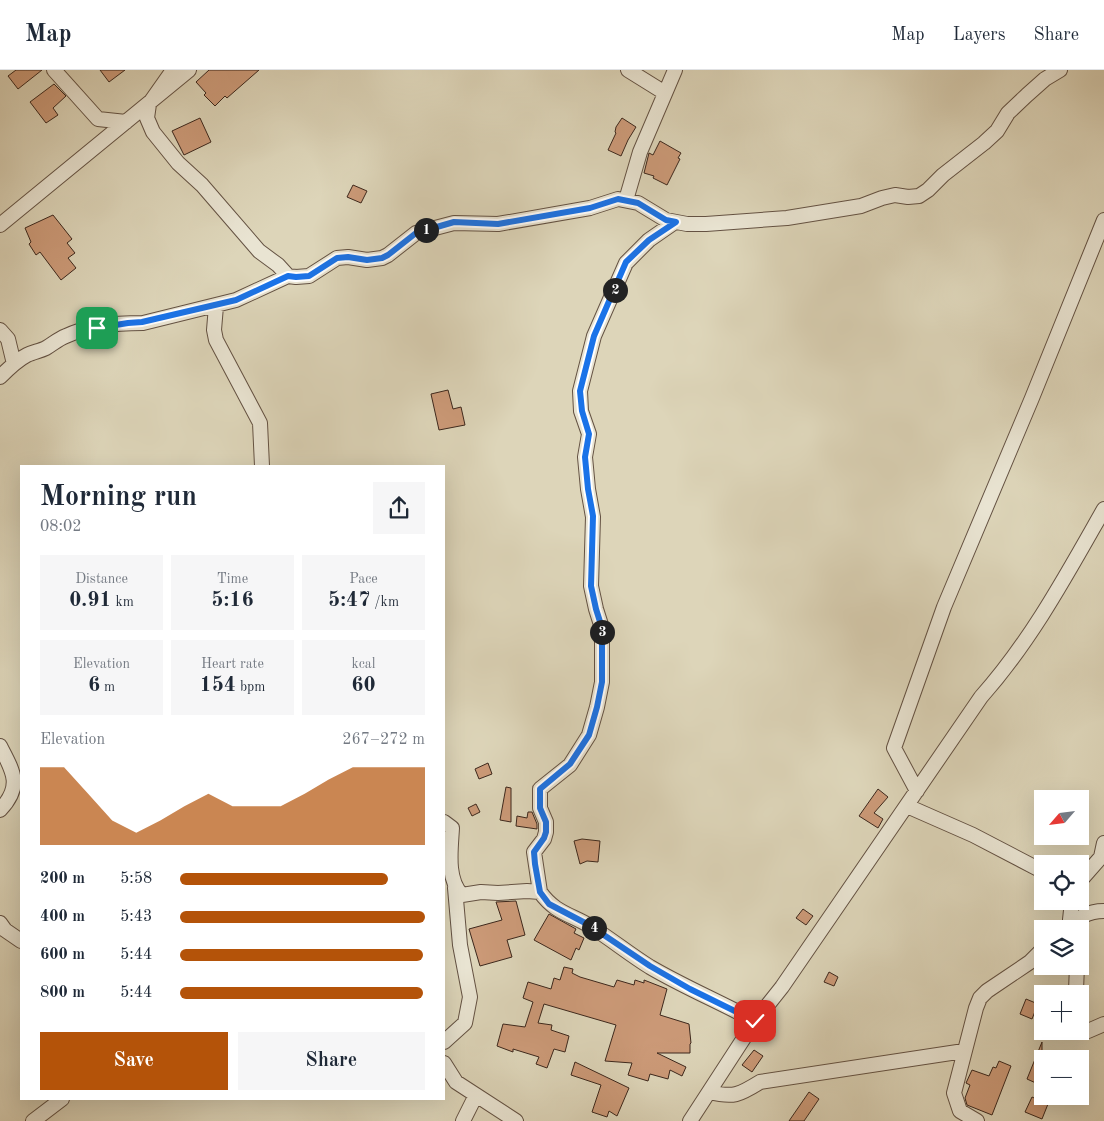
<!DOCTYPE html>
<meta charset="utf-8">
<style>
:root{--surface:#fff;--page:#f6f6f7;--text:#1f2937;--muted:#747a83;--line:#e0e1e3;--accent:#b45309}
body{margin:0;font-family:"Old Standard TT",serif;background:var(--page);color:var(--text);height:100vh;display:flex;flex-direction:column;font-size:19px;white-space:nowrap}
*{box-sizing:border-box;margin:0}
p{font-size:16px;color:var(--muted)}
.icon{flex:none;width:28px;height:28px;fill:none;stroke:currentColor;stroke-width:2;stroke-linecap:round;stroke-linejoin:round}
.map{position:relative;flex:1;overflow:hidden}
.drawer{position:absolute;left:20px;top:395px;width:425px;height:635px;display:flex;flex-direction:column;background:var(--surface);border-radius:0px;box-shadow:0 5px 20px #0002}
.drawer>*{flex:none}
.needle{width:32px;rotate:242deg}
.fabs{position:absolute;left:1034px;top:720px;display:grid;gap:10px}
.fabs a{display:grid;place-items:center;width:55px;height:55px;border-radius:0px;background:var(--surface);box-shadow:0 5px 20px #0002;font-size:25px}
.pin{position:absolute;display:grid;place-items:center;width:42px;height:42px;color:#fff;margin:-21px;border-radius:10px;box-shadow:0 2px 8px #0006}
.km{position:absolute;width:25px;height:25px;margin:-12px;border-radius:50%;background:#222;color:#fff;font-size:14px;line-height:25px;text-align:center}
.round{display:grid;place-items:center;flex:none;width:52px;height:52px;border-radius:0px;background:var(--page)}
.overview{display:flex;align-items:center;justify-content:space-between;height:85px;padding:0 20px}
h1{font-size:28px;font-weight:600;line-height:38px}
.figures{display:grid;grid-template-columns:repeat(3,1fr);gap:8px;height:85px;padding:5px 20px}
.figures div{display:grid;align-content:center;border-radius:0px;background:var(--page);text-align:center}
.figures b{font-size:21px;font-weight:600}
.figures small{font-size:14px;font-weight:400}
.figures p{font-size:14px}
.chart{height:140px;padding:10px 20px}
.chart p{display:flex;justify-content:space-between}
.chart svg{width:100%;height:90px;margin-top:5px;fill:var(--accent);opacity:.7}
.button{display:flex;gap:10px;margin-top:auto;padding:10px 20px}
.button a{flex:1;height:58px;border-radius:0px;background:var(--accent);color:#fff;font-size:20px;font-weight:600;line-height:58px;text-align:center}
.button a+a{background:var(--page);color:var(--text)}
ul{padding:0 20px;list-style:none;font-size:16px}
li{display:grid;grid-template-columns:80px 60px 1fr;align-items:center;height:38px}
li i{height:12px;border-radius:6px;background:var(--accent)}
header{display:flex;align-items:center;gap:30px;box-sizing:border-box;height:70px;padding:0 25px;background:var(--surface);border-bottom:1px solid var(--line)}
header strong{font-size:24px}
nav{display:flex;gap:28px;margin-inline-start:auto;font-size:18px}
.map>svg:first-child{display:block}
.building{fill:#cc9a78;stroke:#3c271c}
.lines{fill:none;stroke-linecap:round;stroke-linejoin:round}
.street-casing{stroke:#645243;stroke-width:16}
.street{stroke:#e9e4d2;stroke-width:14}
.route-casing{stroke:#fff;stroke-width:10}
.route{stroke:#1a73e8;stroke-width:6}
</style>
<header>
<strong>Map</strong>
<nav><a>Map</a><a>Layers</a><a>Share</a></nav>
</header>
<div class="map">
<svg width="1104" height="1051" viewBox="0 0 1104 1051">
<rect width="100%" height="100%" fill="#ddd5b9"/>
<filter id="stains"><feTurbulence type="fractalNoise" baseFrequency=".004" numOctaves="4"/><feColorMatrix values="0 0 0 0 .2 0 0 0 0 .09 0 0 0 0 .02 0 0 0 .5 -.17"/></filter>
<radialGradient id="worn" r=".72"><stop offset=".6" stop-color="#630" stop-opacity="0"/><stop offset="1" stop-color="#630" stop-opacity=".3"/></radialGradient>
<path class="building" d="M16,0H42L18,19L8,6Z
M100,0H125L109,12Z
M209,0H259L227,28L225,26L215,36L204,25L206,23L196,12Z
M54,14L66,26L53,38L58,45L46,53L30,32Z
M200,48L211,72L184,85L172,61Z
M622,48L636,57L628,70L621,86L608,80L616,63L615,62L616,57Z
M660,71L681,83L678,88L680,89L667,115L653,108L654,106L644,103L649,83L653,85Z
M353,115L367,121L361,133L347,127Z
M53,145L72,169L67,173L75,183L68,188L76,198L61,210L40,182L36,185L29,174L31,172L25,158Z
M448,320L453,339L461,337L465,355L439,360L431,324Z
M488,693L492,704L479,709L475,699Z
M506,717L511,718V752L500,750Z
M878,719L888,727L874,743L883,749L878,758L859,746Z
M476,734L480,742L472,746L468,738Z
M528,742H532L537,754V759L516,756L517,746L527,748Z
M582,769L600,771L598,792L587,791L580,794L574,771Z
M516,831L525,865L507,870L512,887L480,896L469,859L502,850L496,832Z
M803,839L813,846L806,855L796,848Z
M549,844L576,859L574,863L584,868L579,880L576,878L571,890L534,870Z
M564,897L573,899L572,903L580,907L614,917L617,910L634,915L635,910L644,913V910L667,919L660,945L689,954L691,973L690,974V983H657L686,997L682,1006L670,1000L668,1009L650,1004L648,1011L628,1005L632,993L605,991L616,955L544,934L538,953L552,955L551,960L569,966L565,982L554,979L547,998L536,994L539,987L513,979V982L497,976L503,954L525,957L533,932L523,928L528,912L551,919L554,908L560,910Z
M829,902L838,907L834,916L824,912Z
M1026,929L1038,934L1032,949L1020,944Z
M1042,972V1002L1038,1014L1027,1009Z
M754,980L763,986L752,1002L742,995Z
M999,991L1011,996L992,1045L967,1035L965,1028L970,1015L966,1013L972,1000L989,1006L993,997L996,998Z
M575,992L629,1018L617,1046L609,1041L607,1047L592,1042L601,1015L571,1005Z
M809,1022L819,1029L804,1051H789Z
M1032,1027L1048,1034L1042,1049L1025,1042Z"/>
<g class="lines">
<g class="street-casing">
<path id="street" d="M54,0L98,49L126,52
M173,0L149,34L147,48L153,62L178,93L202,115L259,181L278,195L288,206
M628,0L665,23
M626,130L640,82L675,0
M0,155L189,0
M216,236L214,260L216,270L260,353L262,396
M0,260L8,269L14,294
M0,307C8,299 17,290 27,285C33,282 40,281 46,278C53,274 58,269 66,266C87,256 119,253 143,253L236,230L288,206L296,207L309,206L337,188L348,187L367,190L382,188L388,185L416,163L454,153L498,154L590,138L618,129L638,133L666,150L687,154H706L787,148L861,136L882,128L895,125L908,127L919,126L928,120L943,105L984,73L997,61L1008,43L1027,25L1045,9L1060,0
M0,676C13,701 23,716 0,740
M917,721L894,678L944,537L1032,328L1104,150
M907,736L973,765L1042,801
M444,752L452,758C451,778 446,809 462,825L481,822L498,823L527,821L540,822C555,843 570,844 590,856C611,869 629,884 650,897C684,917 720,932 755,951
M1080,811L1101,787L1104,773
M540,822L534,782L544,769L546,762V752L540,738V719L570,695L589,665L597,637L602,612V558L596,539L591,516L593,447L588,419L585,387L589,364L581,341L580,321L594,266L626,193L649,170L675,152
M0,853L5,860L21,871
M1066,859C1078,848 1087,841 1104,841
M1069,859L1072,831
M1074,924L1076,920L1077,896
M1080,956L1088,961L1104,954
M444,972L465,953L470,927L460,875L455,818
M444,993L456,1012L516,1051
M709,1022C734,1028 739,1025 760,1012L964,981
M33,1051L62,1029
M463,1051L476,1025
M690,1051L755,951L782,917L981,627C1031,571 1067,504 1104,439
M977,1051L960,1041L954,1023L976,938L980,928L987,921L1030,892L1042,880"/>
</g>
<use href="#street" class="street"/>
</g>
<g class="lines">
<g class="route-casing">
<path id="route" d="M97,258L128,253L142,252L236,230L288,206L296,207L309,206L337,188L348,187L367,190L382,188L388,185L416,163L454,152L498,154L590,138L618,129L638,133L666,150L676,152L649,170L626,192L594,266L580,321L582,341L589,364L585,387L588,419L593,446L591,516L596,539L602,558V612L597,637L589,665L570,694L540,719V738L546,752V762L544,768L534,782L535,794L540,822L549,834L589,855L650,896L690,919L755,951"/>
</g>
<use href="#route" class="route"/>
</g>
<rect width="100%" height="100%" filter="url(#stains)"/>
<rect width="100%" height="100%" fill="url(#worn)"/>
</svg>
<div class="fabs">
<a><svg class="needle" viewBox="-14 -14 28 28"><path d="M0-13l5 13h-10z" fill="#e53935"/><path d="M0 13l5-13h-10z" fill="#747a83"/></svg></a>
<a><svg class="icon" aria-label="locate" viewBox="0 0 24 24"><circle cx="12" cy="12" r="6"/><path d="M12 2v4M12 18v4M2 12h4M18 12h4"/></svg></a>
<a><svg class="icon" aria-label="layers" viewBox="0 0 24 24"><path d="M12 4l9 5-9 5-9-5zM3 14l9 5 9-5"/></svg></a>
<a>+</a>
<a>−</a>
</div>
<div class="pin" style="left:97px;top:258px;background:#1e9e55"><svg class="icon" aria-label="arrive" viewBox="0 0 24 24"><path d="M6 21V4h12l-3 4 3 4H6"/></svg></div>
<div class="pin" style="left:755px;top:951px;background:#d93025"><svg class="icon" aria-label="check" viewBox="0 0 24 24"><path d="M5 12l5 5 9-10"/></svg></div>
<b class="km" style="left:426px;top:160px">1</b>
<b class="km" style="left:615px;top:220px">2</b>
<b class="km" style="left:602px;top:562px">3</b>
<b class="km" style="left:594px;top:858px">4</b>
<section class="drawer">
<div class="overview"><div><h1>Morning run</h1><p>08:02</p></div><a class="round"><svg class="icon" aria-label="share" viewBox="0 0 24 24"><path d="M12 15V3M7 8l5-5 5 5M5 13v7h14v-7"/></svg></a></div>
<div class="figures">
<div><p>Distance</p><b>0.91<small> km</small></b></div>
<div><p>Time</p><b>5:16</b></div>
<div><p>Pace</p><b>5:47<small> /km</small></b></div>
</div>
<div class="figures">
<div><p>Elevation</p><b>6<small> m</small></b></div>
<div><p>Heart rate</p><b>154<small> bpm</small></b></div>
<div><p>kcal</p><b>60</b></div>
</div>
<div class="chart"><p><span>Elevation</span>267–272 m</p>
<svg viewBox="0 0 160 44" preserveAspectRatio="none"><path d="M0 44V6L10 6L20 19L30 32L40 38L50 32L60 25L70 19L80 25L90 25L100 25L110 19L120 12L130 6L140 6L150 6L160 6V44z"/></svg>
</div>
<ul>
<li><b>200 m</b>5:58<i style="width:85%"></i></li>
<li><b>400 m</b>5:43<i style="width:100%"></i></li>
<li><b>600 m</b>5:44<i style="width:99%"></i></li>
<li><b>800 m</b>5:44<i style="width:99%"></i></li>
</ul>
<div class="button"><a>Save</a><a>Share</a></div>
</section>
</div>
